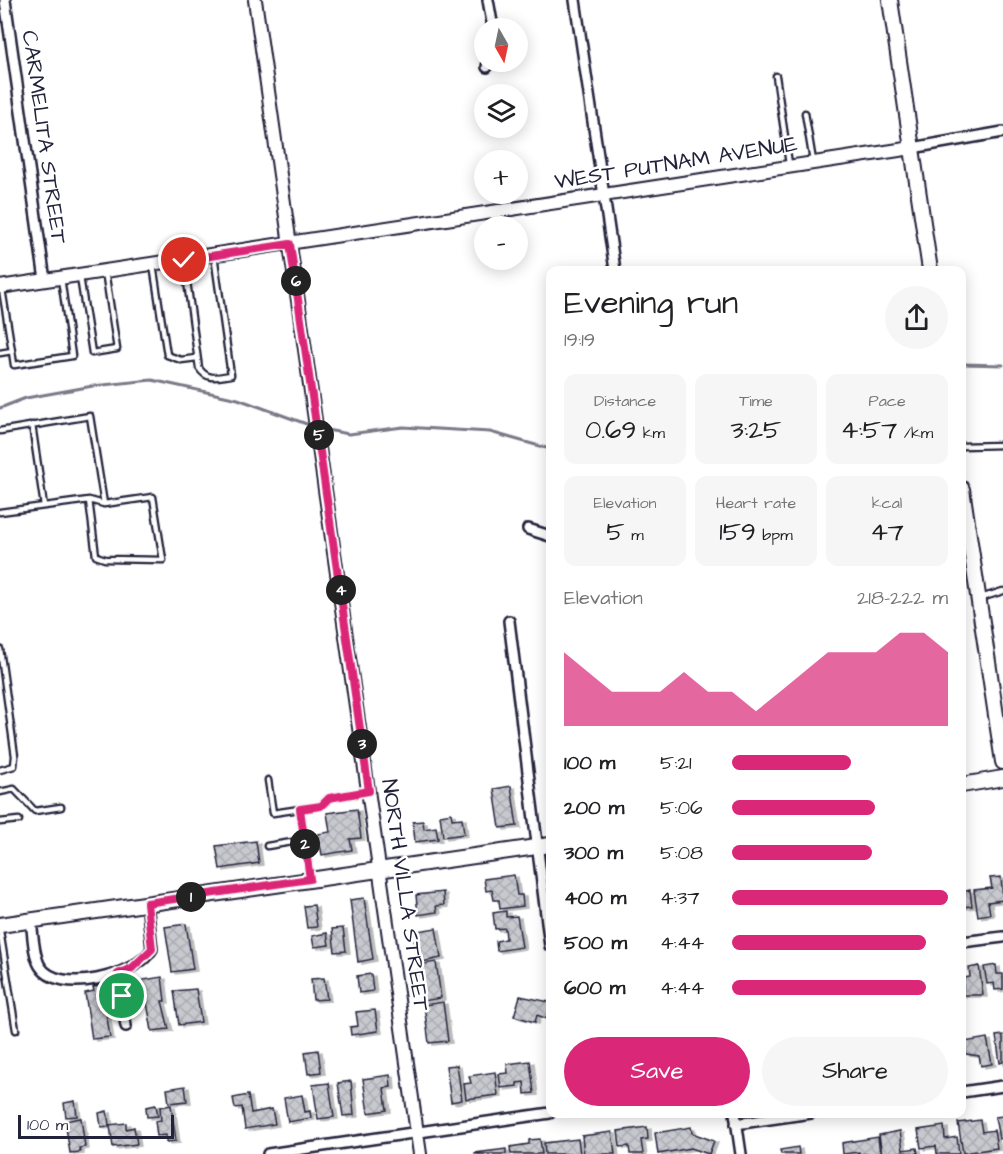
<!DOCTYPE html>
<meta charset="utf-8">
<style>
:root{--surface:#fff;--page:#f6f6f6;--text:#202124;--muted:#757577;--accent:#db2777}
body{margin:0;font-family:"Architects Daughter",sans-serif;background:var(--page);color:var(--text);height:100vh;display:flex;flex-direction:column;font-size:22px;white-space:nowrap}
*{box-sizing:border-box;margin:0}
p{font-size:20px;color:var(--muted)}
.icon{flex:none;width:33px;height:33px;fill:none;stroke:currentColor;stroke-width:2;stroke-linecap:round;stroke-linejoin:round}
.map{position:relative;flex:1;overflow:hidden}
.panel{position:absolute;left:546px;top:266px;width:420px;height:852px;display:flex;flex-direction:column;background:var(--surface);border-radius:12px;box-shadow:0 3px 15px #0003}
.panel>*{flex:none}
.needle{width:39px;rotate:171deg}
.buttons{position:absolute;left:474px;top:18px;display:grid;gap:12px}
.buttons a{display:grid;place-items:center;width:54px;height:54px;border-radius:50%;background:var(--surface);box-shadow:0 3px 15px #0003;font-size:30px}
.scale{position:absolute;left:18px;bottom:15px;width:156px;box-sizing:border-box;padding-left:6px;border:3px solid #22223b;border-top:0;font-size:16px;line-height:21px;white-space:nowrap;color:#22223b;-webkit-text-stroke:4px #fff;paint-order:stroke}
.pin{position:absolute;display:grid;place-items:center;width:51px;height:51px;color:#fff;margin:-26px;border:3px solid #fff;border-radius:50%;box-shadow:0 2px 6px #0007}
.km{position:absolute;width:30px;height:30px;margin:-15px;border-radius:50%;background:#222;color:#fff;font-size:16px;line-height:30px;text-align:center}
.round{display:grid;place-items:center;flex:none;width:63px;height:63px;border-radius:32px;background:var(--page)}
.head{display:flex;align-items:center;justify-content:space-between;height:102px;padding:0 18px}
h1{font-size:33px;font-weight:600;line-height:45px}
.metrics{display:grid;grid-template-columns:repeat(3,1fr);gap:9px;height:102px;padding:6px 18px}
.metrics div{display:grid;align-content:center;border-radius:12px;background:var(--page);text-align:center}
.metrics b{font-size:26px;font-weight:600}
.metrics small{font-size:16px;font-weight:400}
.metrics p{font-size:16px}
.chart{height:168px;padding:12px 18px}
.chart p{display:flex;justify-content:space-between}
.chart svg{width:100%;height:108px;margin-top:6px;fill:var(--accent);opacity:.7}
.action{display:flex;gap:12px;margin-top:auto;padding:12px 18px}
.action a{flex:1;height:69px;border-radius:36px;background:var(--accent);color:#fff;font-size:24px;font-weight:600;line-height:69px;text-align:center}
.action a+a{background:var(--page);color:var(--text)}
ul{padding:0 18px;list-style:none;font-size:20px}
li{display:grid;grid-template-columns:96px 72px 1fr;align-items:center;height:45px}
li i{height:15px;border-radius:8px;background:var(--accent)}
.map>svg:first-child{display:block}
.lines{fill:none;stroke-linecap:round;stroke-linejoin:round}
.stream{stroke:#7a7a88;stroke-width:3}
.building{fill:url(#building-cross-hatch);stroke:#22223b;stroke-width:1.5;filter:url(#shadow)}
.service-casing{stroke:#22223b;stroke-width:9}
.minor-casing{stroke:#22223b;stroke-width:14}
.tertiary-casing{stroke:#22223b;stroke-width:16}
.secondary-casing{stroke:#22223b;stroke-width:18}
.service{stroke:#fff;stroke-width:4.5}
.minor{stroke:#fff;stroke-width:9}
.tertiary{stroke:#fff;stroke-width:12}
.secondary{stroke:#fff;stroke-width:14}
.route-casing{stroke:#fff;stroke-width:12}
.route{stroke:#db2777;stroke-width:8}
.labels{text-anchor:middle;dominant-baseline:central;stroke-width:5;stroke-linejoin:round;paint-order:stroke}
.street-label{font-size:22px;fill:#22223b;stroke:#fff}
</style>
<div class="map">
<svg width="1003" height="1154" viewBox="0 0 1003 1154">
<defs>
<pattern id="building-cross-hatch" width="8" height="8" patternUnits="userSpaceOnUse" patternTransform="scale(1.5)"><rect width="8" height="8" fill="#c8c8cf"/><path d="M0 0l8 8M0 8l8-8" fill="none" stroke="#acacb3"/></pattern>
<filter id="shadow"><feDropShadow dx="4" dy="2" stdDeviation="0" flood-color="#0004"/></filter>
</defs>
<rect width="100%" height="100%" fill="#fff"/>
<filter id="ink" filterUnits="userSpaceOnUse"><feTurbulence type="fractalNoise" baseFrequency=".0167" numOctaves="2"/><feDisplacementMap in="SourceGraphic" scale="12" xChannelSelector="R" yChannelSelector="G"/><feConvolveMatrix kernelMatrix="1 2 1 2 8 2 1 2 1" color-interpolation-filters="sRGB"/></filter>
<g filter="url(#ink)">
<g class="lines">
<path class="stream" d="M962,364L1003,365
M0,408L26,398L93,386L152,380L238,399L312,426
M321,429L349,434L403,427L490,432L550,449"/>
</g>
<path class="building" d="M511,786L517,826L500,828L494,789Z
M357,809L361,838L350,839L352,850L322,855L318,834L330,832L327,813Z
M451,813L452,819L462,818L464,834L443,837L440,815Z
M423,821L424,829L436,827L438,839L415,842L413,822Z
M256,841L259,863L220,869L216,846Z
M514,875L517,895H522L523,906L500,909L499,900H494L492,890L486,891L484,879Z
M1001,877L1003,900L988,902L990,914L978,916L974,890L992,888L990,878Z
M970,890L972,906L962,907V892Z
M443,892L444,905L436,906L437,912L418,915L416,895Z
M364,898L373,959L358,962L350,900Z
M314,905L317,927L307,928L304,906Z
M506,911V917L517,916L522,947L497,951L496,941L506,939L505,928L495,929L493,913Z
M186,924L193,969L172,972L165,927Z
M343,928L346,951L335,952L332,929Z
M436,928L441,958L422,962L421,956L417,957L414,941H419L417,931Z
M327,933L329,945L314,947L312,936Z
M436,962L441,998L423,1001L418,965Z
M996,965L997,974H1003V989L995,990L994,983L987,984L984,967Z
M979,966L983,995H962L964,978L970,977L969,968Z
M371,974L373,991L359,993L357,976Z
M162,977L165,1001H162L169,1029L152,1031L143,980Z
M324,978L327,999L313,1000L311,979Z
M102,986L110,1037L92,1039L85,993L94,991L93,987Z
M196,989L201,1022L179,1025L174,991Z
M520,996L550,1002V1020L537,1015L535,1022L514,1016Z
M443,1002L448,1041L429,1043L424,1005Z
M375,1010L378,1031L351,1035L350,1027L358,1026L356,1012Z
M1003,1035V1062L1000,1063L996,1036Z
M987,1038L992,1064L981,1066L979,1056L966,1054L964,1042Z
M318,1050L321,1072L308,1074L305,1052Z
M530,1061L534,1093L525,1094L524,1082L517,1083V1086L501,1088L499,1074L508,1073L507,1064Z
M457,1065L462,1100L451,1102L446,1066Z
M495,1072L498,1095L466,1099L464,1084L471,1083L469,1076Z
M390,1075L391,1087L384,1088L387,1110L368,1113L363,1079Z
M351,1081L354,1115L343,1116L338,1083Z
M329,1083L334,1117L318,1119L313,1085Z
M185,1086L187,1101L169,1103L167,1089Z
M248,1095L251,1113L272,1109L275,1124L245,1129L242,1107L235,1108L233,1098Z
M302,1095L305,1112L310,1111L311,1118L288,1122L284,1098Z
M75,1101L77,1116L66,1117L64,1103Z
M156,1105L158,1116L147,1117L146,1107Z
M171,1105L176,1141L166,1142V1135L157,1136L155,1121L161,1120L160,1107Z
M107,1111L109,1125L126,1123V1129L134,1127L137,1144L113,1147L110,1126L101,1127L99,1113Z
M1003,1116V1138L999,1139L995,1117Z
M81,1118L85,1147L79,1148L80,1152L70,1153L65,1121Z
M980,1120L982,1132L994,1130L997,1148L963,1153L958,1123Z
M944,1126L945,1139L957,1137L959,1154H937L936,1146L921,1148L918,1130Z
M647,1127L648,1139L641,1140L643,1154H630L629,1146L620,1147L618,1131Z
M691,1127L692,1133L714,1141L709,1154L691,1148L658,1154L655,1133Z
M900,1131L903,1150L917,1148L918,1154L903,1152L882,1154L879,1135Z
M612,1132L615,1154H584L582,1136Z
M878,1137L880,1154H859V1152L843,1154L842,1143Z
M540,1139L542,1154H511L510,1147L529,1144V1140Z
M578,1139L580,1154H545L544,1143Z
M798,1147L799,1154H781L780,1150Z
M506,1149V1154H475V1153Z"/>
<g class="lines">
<g class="service-casing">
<path id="service" d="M776,76L789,164
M805,113L813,161
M184,260L199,368C207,381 218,377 231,375L214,255
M153,265L167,355L181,360L197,358
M80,277L92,353L117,349L105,271
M2,289L12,351
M0,353L12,351L14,365L72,356L61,278
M32,425L44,506
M0,431L90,416L104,504
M962,446L1003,445
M0,512L89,500L104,504L153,497L163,560L105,559L96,556L89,500
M981,598L1003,591
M0,649L15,756L14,766L0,770
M268,780L273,813L300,809
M0,792L14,789L35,811L61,807
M0,822L19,820
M267,846L305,840
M310,877L300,809L321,806L329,798L367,792
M0,931L16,1030"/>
</g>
<g class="minor-casing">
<path id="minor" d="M5,0L45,280
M488,0L493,28
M575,0L615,270
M487,67L488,62
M912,148L1003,132
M528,529L550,536
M509,621L550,946
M31,920C33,934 33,954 40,966C58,996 137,976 152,949L147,903
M962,942L1003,937
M118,974L126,1026
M962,1092L1003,1086
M735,1113L741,1154
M736,1124L811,1113
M268,1154L550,1113"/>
</g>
<g class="tertiary-casing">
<path id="tertiary" d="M255,0L420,1154
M0,287L912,148"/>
</g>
<g class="secondary-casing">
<path id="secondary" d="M890,0L930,270
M962,489L1003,762
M962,785L1003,778
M0,925L550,845"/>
</g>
<use href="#service" class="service"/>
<use href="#minor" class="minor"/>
<use href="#tertiary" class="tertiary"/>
<use href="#secondary" class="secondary"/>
</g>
</g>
<g class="lines" filter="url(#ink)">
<g class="route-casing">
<path id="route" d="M122,996L118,974L132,968L152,949L147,903L310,879L300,809L321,806L329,798L369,791L290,244L184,260"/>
</g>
<use href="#route" class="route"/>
</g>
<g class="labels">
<g class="street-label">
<text transform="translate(44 137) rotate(82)">CARMELITA STREET</text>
<text transform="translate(676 163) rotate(-9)">WEST PUTNAM AVENUE</text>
<text transform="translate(405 895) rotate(82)">NORTH VILLA STREET</text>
</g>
</g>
</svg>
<div class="buttons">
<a><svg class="needle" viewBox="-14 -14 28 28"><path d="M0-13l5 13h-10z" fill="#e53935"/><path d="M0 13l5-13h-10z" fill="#757577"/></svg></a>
<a><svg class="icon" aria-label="layers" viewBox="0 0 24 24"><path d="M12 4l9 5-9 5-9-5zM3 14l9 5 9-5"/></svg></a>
<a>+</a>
<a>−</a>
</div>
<div class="scale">100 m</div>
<div class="pin" style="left:122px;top:996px;background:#1e9e55"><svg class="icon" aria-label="arrive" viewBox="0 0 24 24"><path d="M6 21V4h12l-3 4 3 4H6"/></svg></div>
<div class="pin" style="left:184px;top:260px;background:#d93025"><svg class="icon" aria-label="check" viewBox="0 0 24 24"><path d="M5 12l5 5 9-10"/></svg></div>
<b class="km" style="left:191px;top:897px">1</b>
<b class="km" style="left:305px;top:844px">2</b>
<b class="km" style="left:362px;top:744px">3</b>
<b class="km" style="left:341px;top:590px">4</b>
<b class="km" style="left:319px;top:435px">5</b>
<b class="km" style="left:296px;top:281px">6</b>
<section class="panel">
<div class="head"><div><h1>Evening run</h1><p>19:19</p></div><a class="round"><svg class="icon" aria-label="share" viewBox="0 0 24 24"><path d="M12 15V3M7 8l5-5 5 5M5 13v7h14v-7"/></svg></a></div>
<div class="metrics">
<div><p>Distance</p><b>0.69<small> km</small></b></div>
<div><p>Time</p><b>3:25</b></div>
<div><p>Pace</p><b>4:57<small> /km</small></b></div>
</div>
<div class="metrics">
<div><p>Elevation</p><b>5<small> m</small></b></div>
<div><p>Heart rate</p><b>159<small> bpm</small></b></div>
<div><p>kcal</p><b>47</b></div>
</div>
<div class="chart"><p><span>Elevation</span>218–222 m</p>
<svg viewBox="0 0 160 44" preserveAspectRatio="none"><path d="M0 44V14L10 22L20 30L30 30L40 30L50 22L60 30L70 30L80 38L90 30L100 22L110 14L120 14L130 14L140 6L150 6L160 14V44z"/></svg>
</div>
<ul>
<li><b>100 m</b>5:21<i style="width:55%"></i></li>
<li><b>200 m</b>5:06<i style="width:66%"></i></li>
<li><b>300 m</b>5:08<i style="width:65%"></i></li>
<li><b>400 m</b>4:37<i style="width:100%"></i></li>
<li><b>500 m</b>4:44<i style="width:90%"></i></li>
<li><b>600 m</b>4:44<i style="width:90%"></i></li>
</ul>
<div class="action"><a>Save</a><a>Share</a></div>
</section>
</div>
